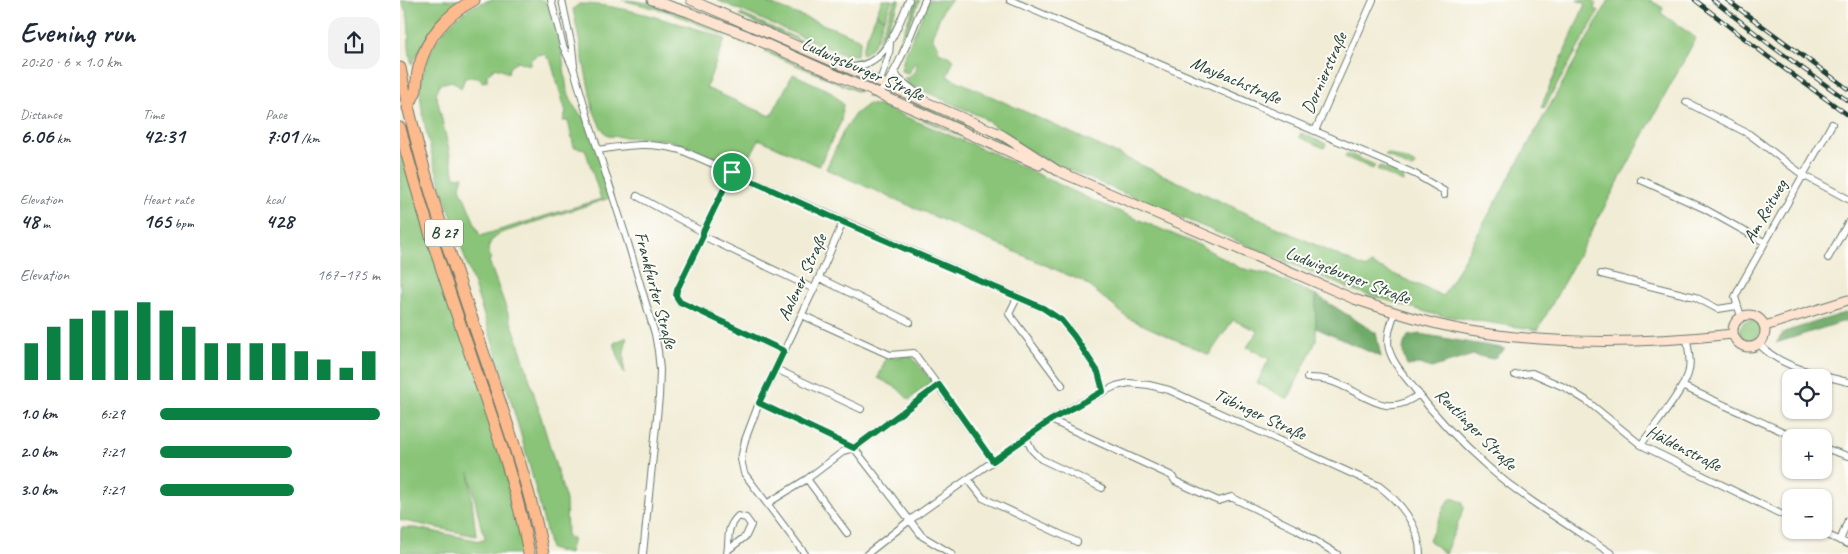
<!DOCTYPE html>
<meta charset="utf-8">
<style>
:root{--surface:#fff;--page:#f2f2f3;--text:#1f2937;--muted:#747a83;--accent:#0b8043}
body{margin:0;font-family:Caveat,sans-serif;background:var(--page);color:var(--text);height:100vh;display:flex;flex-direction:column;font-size:19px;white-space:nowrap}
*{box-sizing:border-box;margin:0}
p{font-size:16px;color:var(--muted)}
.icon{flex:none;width:28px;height:28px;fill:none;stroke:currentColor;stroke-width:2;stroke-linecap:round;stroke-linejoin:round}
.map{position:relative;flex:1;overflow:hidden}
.details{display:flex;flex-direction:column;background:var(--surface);width:400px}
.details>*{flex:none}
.fabs{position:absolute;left:1382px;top:369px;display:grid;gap:10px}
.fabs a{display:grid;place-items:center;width:50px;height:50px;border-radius:10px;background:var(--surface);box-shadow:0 1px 4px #0004;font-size:25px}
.pin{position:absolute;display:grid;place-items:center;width:42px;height:42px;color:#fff;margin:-21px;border:2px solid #fff;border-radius:50%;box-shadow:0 1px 5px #0007}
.round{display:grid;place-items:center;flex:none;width:52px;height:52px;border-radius:15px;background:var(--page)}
.headline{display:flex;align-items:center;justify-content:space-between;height:85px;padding:0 20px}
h1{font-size:28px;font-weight:600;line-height:38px}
.metrics{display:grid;grid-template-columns:repeat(3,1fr);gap:8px;height:85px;padding:5px 20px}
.metrics div{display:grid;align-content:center}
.metrics b{font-size:21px;font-weight:600}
.metrics small{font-size:14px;font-weight:400}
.metrics p{font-size:14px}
.chart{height:140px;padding:10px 20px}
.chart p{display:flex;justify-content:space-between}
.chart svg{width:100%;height:90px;margin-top:5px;stroke:var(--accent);stroke-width:6}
ul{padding:0 20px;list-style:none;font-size:16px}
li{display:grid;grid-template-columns:80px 60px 1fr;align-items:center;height:38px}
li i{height:12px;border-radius:6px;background:var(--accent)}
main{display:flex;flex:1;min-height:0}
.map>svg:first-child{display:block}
.green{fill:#89c478;stroke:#548056;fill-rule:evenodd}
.forest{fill:#6eaa68;stroke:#46744e}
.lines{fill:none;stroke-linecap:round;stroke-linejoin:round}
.street-casing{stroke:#687a6c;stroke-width:8}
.secondary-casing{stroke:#687a6c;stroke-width:11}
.highway-casing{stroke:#687a6c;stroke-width:13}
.street{stroke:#fff;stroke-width:6}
.secondary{stroke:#fee3d1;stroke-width:9}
.highway{stroke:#fcba8d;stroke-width:11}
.rail-casing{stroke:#1f3d34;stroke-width:4.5}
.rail{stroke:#fdfcf7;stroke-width:2.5;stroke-dasharray:8;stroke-linecap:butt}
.route-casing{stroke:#fff;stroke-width:10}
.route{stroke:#0b8043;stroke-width:6}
.labels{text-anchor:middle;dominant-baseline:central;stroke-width:4;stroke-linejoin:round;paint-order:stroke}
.shield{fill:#fdfcf7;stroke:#62766e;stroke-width:1}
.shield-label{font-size:16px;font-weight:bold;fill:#1f3d34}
.street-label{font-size:18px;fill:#1f3d34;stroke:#fdfcf7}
</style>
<main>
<section class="details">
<div class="headline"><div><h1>Evening run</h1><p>20:20 · 6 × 1.0 km</p></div><a class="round"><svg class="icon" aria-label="share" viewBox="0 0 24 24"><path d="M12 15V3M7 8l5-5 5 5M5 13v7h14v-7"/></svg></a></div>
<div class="metrics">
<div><p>Distance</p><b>6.06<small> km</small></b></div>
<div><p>Time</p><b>42:31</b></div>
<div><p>Pace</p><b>7:01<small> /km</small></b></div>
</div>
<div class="metrics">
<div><p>Elevation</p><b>48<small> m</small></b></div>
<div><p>Heart rate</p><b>165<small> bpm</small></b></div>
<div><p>kcal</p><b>428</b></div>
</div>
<div class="chart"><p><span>Elevation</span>167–175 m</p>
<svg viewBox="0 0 160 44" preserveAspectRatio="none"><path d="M5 44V26M15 44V18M25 44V14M35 44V10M45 44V10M55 44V6M65 44V10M75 44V18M85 44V26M95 44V26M105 44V26M115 44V26M125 44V30M135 44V34M145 44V38M155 44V30"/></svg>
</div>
<ul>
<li><b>1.0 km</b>6:29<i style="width:100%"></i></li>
<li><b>2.0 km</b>7:21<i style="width:60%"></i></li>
<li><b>3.0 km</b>7:21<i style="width:61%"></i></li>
</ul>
</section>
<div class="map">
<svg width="1448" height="554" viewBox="0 0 1448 554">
<rect width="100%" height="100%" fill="#fdfcf7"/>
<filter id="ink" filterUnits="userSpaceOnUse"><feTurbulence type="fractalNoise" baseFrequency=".02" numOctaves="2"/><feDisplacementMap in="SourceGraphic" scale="10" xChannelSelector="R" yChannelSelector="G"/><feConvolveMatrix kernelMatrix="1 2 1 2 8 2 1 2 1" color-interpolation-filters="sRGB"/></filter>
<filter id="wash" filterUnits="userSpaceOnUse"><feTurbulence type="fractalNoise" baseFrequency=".0096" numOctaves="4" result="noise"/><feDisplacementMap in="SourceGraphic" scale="20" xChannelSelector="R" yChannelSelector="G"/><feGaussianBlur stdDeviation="1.12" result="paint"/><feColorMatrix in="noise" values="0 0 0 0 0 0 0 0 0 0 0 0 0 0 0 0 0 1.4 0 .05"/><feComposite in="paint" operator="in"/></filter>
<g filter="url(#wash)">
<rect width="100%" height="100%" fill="#f1ecd5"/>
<path class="green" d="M1,0H63L56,4L21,47L12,64C7,49 10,34 8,19C7,11 3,7 1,0Z
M90,0H144L148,5L161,47L167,90L175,108L190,125L213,197L101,233L91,241L88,248L91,259L89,261L118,341L166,500L167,537L173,538L169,554L150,549C121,416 74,289 33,160C27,135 20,110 20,84C21,78 24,71 26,66C35,35 58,9 90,0ZM144,54L151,62L166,112L163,121H168L174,147L185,149L201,199L80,236L60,187L63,176L55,177L36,93L40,84L52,81L61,88L65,78L75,76L83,82L87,81V75L94,68L102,69L108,74L109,68L117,61L130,65L131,59L137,55Z
M222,0C262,0 314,28 352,44L351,46L269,12Z
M317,0H360L461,39L457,55H444Z
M482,0H492L485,18L476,14Z
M495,0H500L480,45L473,54Z
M517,0H520L491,67L488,66Z
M529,0H552L544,7L532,36L535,43L539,46L537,51L554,59L547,76L966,268L971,264L1043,296L1209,0H1250L1263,8L1261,13L1296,38L1138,330L1033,314L953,290L648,161L623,147L582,117L508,84L504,78C513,78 514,71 518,63L515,62L508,73L501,71L504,57Z
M1177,0H1189L1196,3L1194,9L1199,11L1144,108L1141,107L1185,4Z
M179,4C209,4 237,12 266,20C286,26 305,30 325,39L306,88L371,116L393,74L430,91L443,104L441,122L419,166L359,139L343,170L292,148L269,140L208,136L200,126L193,109L173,9Z
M341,14L442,58L450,60L468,58L463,61L446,62L340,16Z
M476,15L484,19C479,31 475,51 462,54V49Z
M366,50L460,91L459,92L365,52Z
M493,92L594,136L603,142L505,100Z
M467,94L600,151L599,152L467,96Z
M468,104L480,106L597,155L692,200L801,246L840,268L867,274L916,295V341L888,399L857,383L869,359L847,347L858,331L833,320L809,355L728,318L684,282L426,169L444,130L455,114Z
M901,133L926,144L924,148L899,137Z
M947,153L975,165L973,169L945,157Z
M987,153L1015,164V167L1010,168C1001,164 995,159 985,155Z
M0,154L9,164L102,447L126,554L0,553L1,528H16L80,541L86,539L81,527L69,472L76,536L0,520Z
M979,166L1001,176L1004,174L1003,182L977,170Z
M1340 330a10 10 0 1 1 20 0a10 10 0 1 1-20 0Z
M227,337L224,352V374L214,343Z
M511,356L532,381L509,400L497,388L478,378L486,358Z
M1052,498L1063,502L1064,509L1045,554L1029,540L1047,502Z"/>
<path class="forest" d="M916,295L976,333L981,357L916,328Z
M1448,312V320L1376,343L1384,332Z
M1020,334L1101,348L1105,349L1093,359L1073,355L1031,368L1020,364L1007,366C1002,353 1001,347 1008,336Z"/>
</g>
<g filter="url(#ink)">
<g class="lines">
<g class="street-casing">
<path id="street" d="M151,0L163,46L174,70L190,125L228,243L255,334L258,351L260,370L259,397L243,554
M162,0L172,47L174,66
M610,0L1015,174L1044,191V195
M450,67C486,67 497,28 509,0
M494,71L499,79L522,97
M479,84L489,55L490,43
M479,94C499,71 512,29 525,0
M1286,102L1349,134L1403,175L1448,199
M915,131L973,0
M198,150C231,145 248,142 281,150L643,308L661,320L674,336L698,372L703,391
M332,172L303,232V236L277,290L276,296L280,302L384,351
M1241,180L1303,208L1364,242
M237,196L303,232
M303,236L414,289
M1428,258L1448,223
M1201,274L1295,297L1318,309L1337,306
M419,278L510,322
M618,296L609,314L662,385
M995,312C991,324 986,337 989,349C993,364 1005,376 1014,388C1035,416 1061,443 1087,466C1125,500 1170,526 1212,554
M402,315L490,355L514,353L593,461
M1341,316L1335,297L1341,285L1432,124
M1359,344C1381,368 1418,374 1448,382
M376,369L461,409
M1115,375L1132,373L1166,388L1187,401L1241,445L1391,519
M907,378C914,378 921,378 927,380C961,388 983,423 1019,394
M1282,386L1397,438
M359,403L454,448L539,385
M651,420L772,476L775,481L814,499L819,501L831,497L896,529L937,554
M626,438L632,450L641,459L702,488
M1241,445C1253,427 1282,393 1288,374C1292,363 1288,350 1287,339
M1424,448L1448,456
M407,479L447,533
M568,479L583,498L677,542
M368,503L407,479L444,451L454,448L522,536L552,554
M1416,530L1448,544
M1440,541L1448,520
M327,554C330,537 325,529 338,516L346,518L351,525L346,536L328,550
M405,554L344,473L341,459L345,440L359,403L414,289L443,222
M467,554L510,520L651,420L680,403L716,386L729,383L749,385L769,390L979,486C1000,502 1020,526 1020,554"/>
</g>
<g class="secondary-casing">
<path id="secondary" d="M252,0L288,12L348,36L639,165
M291,0L602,135L658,171L954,299C996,313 1039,327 1083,333C1165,345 1251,343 1333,334
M1333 331a16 16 0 1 1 32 0a16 16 0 1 1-32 0Z
M1365,326L1448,300"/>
</g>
<g class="highway-casing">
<path id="highway" d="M0,68C20,172 56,272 90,372C110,432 131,492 143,554
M8,108C10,102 14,96 16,90C17,82 17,74 19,67C27,37 47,14 74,0
M0,128C21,211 49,291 76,371C97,431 118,492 129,554"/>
</g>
<use href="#street" class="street"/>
<use href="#secondary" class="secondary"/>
<use href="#highway" class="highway"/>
<g class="rail-casing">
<path id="rail" d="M1295,0L1367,56L1448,115
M1313,0L1373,47L1448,101
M1327,0L1448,89"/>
</g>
<use href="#rail" class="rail"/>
</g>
</g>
<g class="lines" filter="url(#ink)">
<g class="route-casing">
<path id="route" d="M332,172L443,222L643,308L661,320L674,336L698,372L703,391L651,420L593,461L539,385L454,448L359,403L384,351L280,302L276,296L277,290L303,236V232Z"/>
</g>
<use href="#route" class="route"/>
</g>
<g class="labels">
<rect class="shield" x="25" y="219.5" width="38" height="27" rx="4"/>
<g class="shield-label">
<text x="44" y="233">B 27</text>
</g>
<g class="street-label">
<text transform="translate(463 69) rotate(24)">Ludwigsburger Straße</text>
<text transform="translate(924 73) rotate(-66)">Dornierstraße</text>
<text transform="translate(836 80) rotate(23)">Maybachstraße</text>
<text transform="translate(1365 211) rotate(-60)">Am Reitweg</text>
<text transform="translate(948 275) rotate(21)">Ludwigsburger Straße</text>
<text transform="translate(402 277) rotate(-65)">Aalener Straße</text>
<text transform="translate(256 290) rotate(75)">Frankfurter Straße</text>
<text transform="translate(860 414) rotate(25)">Tübinger Straße</text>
<text transform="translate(1076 429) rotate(45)">Reutlinger Straße</text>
<text transform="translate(1284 448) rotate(27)">Häldenstraße</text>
</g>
</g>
</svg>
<div class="fabs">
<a><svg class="icon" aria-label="locate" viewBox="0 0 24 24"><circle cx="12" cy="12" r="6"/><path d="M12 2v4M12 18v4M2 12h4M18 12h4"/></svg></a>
<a>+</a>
<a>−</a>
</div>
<div class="pin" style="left:332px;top:172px;background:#1e9e55"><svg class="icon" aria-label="arrive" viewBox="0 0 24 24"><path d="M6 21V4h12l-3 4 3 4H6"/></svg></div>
</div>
</main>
